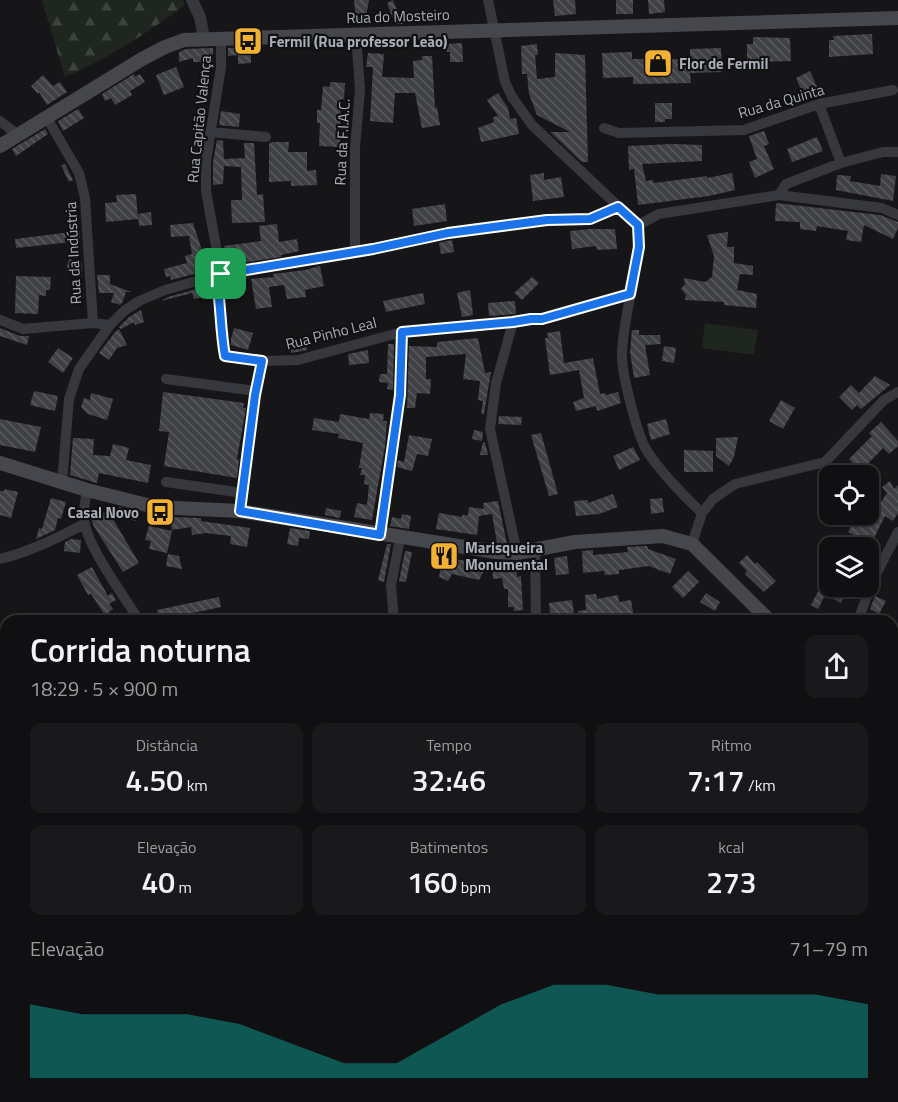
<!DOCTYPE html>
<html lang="pt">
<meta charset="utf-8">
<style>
:root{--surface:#101012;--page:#19191b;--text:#f1f3f6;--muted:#9c9d9f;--line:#303032;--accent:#0f766e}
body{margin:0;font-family:"Titillium Web",sans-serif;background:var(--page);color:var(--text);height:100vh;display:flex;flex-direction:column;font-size:22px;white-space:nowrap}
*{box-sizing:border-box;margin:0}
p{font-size:20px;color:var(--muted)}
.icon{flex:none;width:33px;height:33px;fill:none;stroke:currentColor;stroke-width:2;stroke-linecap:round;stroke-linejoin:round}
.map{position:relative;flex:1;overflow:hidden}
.panel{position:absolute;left:0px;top:615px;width:898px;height:488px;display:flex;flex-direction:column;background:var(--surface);border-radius:18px 18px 0 0;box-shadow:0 2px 4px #0004,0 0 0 2px var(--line)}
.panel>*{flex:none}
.buttons{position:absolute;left:819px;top:465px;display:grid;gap:12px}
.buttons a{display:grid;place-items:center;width:60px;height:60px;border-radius:12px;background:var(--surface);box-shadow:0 2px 4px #0004,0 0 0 2px var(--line);font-size:30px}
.pin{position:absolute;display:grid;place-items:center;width:51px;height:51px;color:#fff;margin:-26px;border-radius:12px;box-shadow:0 3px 9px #0006}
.round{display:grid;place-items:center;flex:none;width:63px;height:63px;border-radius:12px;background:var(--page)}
.head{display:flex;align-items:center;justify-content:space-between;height:102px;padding:0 30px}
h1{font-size:33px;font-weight:600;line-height:45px}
.metrics{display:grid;grid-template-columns:repeat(3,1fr);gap:9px;height:102px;padding:6px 30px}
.metrics div{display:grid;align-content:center;border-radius:12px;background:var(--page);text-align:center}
.metrics b{font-size:30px;font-weight:600}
.metrics small{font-size:16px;font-weight:400}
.metrics p{font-size:16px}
.chart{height:168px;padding:12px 30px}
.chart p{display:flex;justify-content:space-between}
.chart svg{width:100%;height:108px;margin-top:6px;fill:var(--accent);opacity:.7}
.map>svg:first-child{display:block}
.forest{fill:url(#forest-firs)}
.garden{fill:#1e261f}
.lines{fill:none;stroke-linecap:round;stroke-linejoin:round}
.stream{stroke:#2c353c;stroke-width:3}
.building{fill:url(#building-back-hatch)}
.minor{stroke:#37383d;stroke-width:10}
.tertiary{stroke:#37383d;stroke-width:12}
.secondary{stroke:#45474d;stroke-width:14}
.route-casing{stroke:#fff;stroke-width:12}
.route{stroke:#1a73e8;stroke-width:8}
.labels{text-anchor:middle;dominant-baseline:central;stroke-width:4.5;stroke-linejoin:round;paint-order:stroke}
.street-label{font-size:15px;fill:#a8adb8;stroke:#111113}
.poi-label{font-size:15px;font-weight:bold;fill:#a8adb8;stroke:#111113;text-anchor:start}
</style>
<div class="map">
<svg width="898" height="1102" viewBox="0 0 898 1102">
<defs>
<pattern id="forest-firs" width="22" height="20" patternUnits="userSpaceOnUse" patternTransform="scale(1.5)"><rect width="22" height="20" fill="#1e261f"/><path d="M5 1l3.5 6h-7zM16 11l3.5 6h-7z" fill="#3c433d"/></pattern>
<pattern id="building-back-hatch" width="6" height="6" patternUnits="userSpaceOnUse" patternTransform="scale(1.5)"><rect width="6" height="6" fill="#404145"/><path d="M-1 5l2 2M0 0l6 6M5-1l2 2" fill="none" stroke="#595a5e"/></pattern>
</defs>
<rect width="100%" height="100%" fill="#161618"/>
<path class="forest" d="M42,0H183L185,5C147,33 108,59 65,77Z
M0,923H6V1096L29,1097L23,1102H0Z"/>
<path class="garden" d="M705,323L758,330L754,355L702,348Z"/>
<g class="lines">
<path class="stream" d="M0,1040H6"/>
</g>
<path class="building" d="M354,0H369L365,22H356Z
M393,0L403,24H395L387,3Z
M553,0H575L576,14L555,16Z
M616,0H633V14H616Z
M648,0H664L665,12L649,14Z
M872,34L873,54L829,57V40H834L833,36Z
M753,37L790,38L791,61L755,62V59H747V44H753Z
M462,43L463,62H450V52H447V44Z
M537,44L538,55H535L537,79L555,77V53L585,55L588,162H582L550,132H570L537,115L529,94L527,74H522L521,46Z
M251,47V63L238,64V55L228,56V48Z
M213,48V62H193V58L179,62V52L186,49Z
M721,48L722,72L690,73L691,83L633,84V77L603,78L602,53L632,52V59H690V49Z
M368,53L384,54L382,77L414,78L413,61L422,60V56H432L435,108L437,107L440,125L422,128L415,93H395L393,123L370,121L373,67H366Z
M176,67L184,87L164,95L156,75Z
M810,71L818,89L803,95L796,78Z
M134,74L135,77L140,74L145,82L130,91L132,95L115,105L111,98L105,101L102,94Z
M43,75L53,86L60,82L67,92L47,105L39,92L38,94L31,86Z
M330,82L345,83L344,99H341L340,147L319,146L320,123H317V110H321L323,86L330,87Z
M498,93L508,108L510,119L516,118L519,134L481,142L478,128L494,122L493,117L498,116L487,100Z
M655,103H672V119H665V122H655Z
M78,109L84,118L63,131L58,121Z
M221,111L240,114L239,127L219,125Z
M45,129L48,134L16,156L12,149Z
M764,131L769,144L764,146L774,169L755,178L749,162L757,159L749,136Z
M817,137L823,151L792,162L787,149Z
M217,140L223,141L224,159L245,158L244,143H254L257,195L263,194L265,222L232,223L231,200H242L241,167L224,166L223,184L213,185V162Z
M272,142H289L288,152H307V171L316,170L317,185L291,186V181L269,182V144Z
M672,144L702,145V161L642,164L646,181L653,180L654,183L707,176V178L732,173L735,190L709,196L638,205L634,169L629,170L628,146Z
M65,164L73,180L69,182L61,165Z
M544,173V180L561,177L564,197L533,201L530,175Z
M881,174L896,176L893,201L836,190L837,175L851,176L850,181L880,186Z
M136,194L138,219L106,222L105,203L117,202L116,195Z
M776,203L880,215L898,222V228L893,239L864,225L861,242L846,240L848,231L817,226L816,231L800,229V222L775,221Z
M445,204L447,221L414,226L412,209Z
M151,212L152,225L139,226L138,214Z
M193,223L206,263L200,264L202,272L171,280L170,276L166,277L164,269L187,263L185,256L192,254L189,236L171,237L170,225Z
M277,224L279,242L297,239L299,251L281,255V257L227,265L224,246L261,241L259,226Z
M590,229H615L617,249L597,250L596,246L572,249L570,231Z
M80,231V241L16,248L15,239Z
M728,232L727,247H734V263L753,266V275L740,274L737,290L757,294L756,308L724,305V302L685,300L686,295L681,289L685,284L684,278L705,282L712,277L714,256L707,235Z
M452,240L454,252L441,254L439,243Z
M69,259L82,263V276L66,271Z
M320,266L324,286L305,290L306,297L287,299L284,285L269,287L272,307L256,309L251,279L274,277L273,274L305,270Z
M97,275H110V284L131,292H126L122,303L120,305L111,302L114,293H99Z
M16,276L51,277L50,290H46V296L39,295L38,314L15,313Z
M532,277L539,283L522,300L514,293Z
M207,286L209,296L194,299L192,293L161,301L168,297Z
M470,290L473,315L462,317L457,293Z
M423,293L425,304L386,312L383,301Z
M515,301L516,314L489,316L488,303Z
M141,310L144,322L135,325L134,322L121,329L119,327L129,317Z
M0,328L20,336H29L27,345L0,336Z
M234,328L253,333L248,350L231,345V339Z
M119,329L127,345L117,348L109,360L99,353L115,332Z
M632,330H639V335H660L661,344L645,345L650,375L634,378L630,352Z
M560,331L564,363L593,358L600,394L605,393L606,395L618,392L621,403L597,411L596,406L576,411L573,402L584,398L579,370L550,375L545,338H548L547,333Z
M478,338L485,373L491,372L484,414H481L483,401L478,400L480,381L463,379L466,354L426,357V379H431L430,394L417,393L415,408H407L409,346L437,347V342Z
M306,340L307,350L291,353L290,342Z
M388,344H394L393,390L387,389L388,383L379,382L380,374H387Z
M664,346L676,348L674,363L662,361Z
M58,348L73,358L63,373L48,362Z
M368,350L369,363L349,365L348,354Z
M875,376L890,385L861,409L857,405L852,410L839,397L851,385L859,393Z
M34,391L58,396L55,411L30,405Z
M163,392L244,403L243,408H246L237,459L239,460L237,478L164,466L169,432L159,431Z
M91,393L113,399L107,420L88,414L81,407L84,398L90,400Z
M781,400L795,408L783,429L769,421Z
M370,413L384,414L383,421H387L385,446L372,520L354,517L357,503L367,505L369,485L364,484L365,475H360L362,468H359L363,443L338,438L339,434L312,430L314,418L339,422L340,414L369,419Z
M499,416L522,417L521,425L498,424Z
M0,419L41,427L35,452L0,445Z
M666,419L670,434L651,440L647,424Z
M881,422L898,441V446L889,454L883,448L861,471L849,459L872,436L869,433Z
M474,430L483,432L482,441L472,439Z
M541,433L558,494L549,496L531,435Z
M409,435L432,439L428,456L417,454L412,471L397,467L398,460L404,462Z
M738,437L734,457L729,466L716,456V438Z
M73,438L94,439L93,455L110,456L113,444L129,448L126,460L151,465L148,483L99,473L97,483L70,475Z
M483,442H485L488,455H480Z
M633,447L640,460L619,470L613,456Z
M684,450L713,451V472H684Z
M890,481L894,489L898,485V513L893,521L885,516L869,548H857L861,539L848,532L858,514H873L887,493L882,487Z
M5,489L18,492L11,518L0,515V491H4Z
M613,494L618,507L599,514L576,516L574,501L588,500V503Z
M51,498L66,502L61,519L58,518L55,530L36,539L39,528L42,529Z
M662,498L664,512L651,514L650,499Z
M498,501L507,544L497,543L492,514L479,516L477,535L436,529L439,513L462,517V515H468L469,507L484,509L483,503Z
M119,507L138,512L136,521L119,516Z
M326,508L341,511L340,518L325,515Z
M95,510L110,514L139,563L123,572L93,525L91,516Z
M402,514L411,516L409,529L390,526L392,517L401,519Z
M170,517L201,518V521L250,528L247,547L230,544L231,536L206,533L192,535L191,527L172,530Z
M149,526L172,531L167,553L149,549L151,541L145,540Z
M290,528L310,531L309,539L299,538L298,546L287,544Z
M71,539L81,540L80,553L64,551L65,542Z
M387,544H391L384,582L378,580Z
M647,546L648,549L676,559L670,574L649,566L619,570V574L605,575L604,571L583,573L582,551L593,550V555L628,552L627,547Z
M405,551L412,552L406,582L399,581Z
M434,553L456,556L455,559L487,565L479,580L452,574L448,581L439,577L441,566L431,565Z
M168,554L179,556L182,569L166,566Z
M747,555L755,564L757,562L776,581L764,592L745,574L747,571L739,563Z
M567,556L569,574L556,575L554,558Z
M516,563L517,577L521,576L523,610L514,611V607H508V589H504L502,578L493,579L492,565Z
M92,567L108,596L112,593L116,600L109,604L113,609L105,615L91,594L88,595L77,575Z
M688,571L699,582L683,598L672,587Z
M823,582L830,586H849L841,603L825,595L818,609L811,605Z
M706,593L720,602L715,611L700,602Z
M596,594L597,599L618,595L619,602L631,600L634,617L622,619L621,613L580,619L578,611L586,610L585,595Z
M875,596L886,601L879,614L870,609Z
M219,597L221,607L159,620L157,610Z
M572,600L575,619L551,621L549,603Z"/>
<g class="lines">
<path class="minor" d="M488,0L505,82L512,97L532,125L638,225
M221,37V67L206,161V191L221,274
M819,104L841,163
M47,118L79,173L85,198L93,323
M0,121L18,135
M604,128L619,133L744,130L819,104L893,90
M210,132L266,137
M779,195L786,184L841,163L883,152H898
M638,225C640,268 624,310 622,353C621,371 637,435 647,451C662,474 682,494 702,513
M638,225L659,214L779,195L882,208L898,215
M355,251V148L360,90L356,34
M216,275L225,356L262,361L298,360L402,332L513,322L531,319H542L630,294
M0,320L23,329L93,323L110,325
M513,322L496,383L490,429L517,553
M166,379L256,391
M62,482L69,399L79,369L110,325L124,311L139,301L165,290L221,274L373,249L448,233L547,220L590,219L618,207
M166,482L243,493
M87,490C86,499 83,509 84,518C85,543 121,592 135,614L136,621
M240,511L255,395L262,361
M379,535L400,395L402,332
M692,544L702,513L713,499L735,484L825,462L884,400L898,392
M535,550L536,621
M0,559C30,552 58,538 84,524
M394,621L391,585L400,538
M858,621L872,582L898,532
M892,762L898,756
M0,793L6,794
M196,1096L200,1102
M413,1096L432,1102
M259,1102L262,1096"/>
<path class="tertiary" d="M192,0L200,17L204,38
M892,1031L898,1028
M892,1082L898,1084
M892,1092L898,1094
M726,1102L736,1099L744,1102
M760,1102L769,1096"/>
<path class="secondary" d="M0,146L142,59L165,47L184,40L898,18
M0,463L87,490L155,507L240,511L496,552L517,553L575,542L663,536L692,544L770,621
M892,685L898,689"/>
</g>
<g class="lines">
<g class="route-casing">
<path id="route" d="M618,207L638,225L639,247L630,294L542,319H531L513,322L402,332L400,395L380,535L240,511L255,395L262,361L225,356C220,329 221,302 216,275L373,249L448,233L547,220L590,219Z"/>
</g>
<use href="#route" class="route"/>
</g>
<defs>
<g id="bus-square" transform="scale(1.5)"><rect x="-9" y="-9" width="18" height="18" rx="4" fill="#f2b134" stroke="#111113"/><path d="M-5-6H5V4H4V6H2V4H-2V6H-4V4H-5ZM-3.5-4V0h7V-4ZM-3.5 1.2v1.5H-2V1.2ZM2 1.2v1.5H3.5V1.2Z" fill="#111"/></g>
<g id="shop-square" transform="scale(1.5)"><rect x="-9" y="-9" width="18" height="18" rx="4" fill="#f2b134" stroke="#111113"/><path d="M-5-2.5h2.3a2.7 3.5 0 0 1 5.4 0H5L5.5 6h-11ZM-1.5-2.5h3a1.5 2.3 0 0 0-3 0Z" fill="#111"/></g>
<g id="restaurant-square" transform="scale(1.5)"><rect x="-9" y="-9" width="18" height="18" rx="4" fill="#f2b134" stroke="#111113"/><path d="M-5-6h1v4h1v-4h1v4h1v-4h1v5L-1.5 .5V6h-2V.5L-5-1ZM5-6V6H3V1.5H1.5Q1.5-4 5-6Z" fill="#111"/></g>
</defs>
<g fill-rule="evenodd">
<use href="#bus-square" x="248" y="41"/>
<use href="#shop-square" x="658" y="63"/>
<use href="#bus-square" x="160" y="512"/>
<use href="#restaurant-square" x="444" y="556"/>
</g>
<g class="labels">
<g class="street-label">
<text transform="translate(398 16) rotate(-2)">Rua do Mosteiro</text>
<text transform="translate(781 101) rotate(-16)">Rua da Quinta</text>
<text transform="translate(199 119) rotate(-84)">Rua Capitão Valença</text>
<text transform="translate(342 142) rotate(-87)">Rua da F.I.A.C.</text>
<text transform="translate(73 253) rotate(-93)">Rua da Indústria</text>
<text transform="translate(331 333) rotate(-14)">Rua Pinho Leal</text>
</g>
<g class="poi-label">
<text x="269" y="41">Fermil (Rua professor Leão)</text>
<text x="679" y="63">Flor de Fermil</text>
<text x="139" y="512" text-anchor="end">Casal Novo</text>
<text x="465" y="547">Marisqueira<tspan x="465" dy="17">Monumental</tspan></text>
</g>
</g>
</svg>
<div class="buttons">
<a><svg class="icon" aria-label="locate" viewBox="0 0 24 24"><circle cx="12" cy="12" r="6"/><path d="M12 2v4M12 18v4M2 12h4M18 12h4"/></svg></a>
<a><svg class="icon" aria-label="layers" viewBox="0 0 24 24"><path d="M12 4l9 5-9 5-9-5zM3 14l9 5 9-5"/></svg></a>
</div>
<div class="pin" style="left:221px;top:274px;background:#1e9e55"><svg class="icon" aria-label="arrive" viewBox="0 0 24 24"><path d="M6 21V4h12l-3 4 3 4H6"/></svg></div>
<section class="panel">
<div class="head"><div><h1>Corrida noturna</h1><p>18:29 · 5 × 900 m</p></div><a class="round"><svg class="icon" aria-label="share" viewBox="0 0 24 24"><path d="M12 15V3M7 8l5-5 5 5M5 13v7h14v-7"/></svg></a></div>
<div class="metrics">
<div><p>Distância</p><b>4.50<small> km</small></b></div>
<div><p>Tempo</p><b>32:46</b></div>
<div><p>Ritmo</p><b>7:17<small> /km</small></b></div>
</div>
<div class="metrics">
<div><p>Elevação</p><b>40<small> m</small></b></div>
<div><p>Batimentos</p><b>160<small> bpm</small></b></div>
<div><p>kcal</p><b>273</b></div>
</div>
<div class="chart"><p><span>Elevação</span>71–79 m</p>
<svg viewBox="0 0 160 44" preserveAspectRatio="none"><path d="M0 44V14L10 18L20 18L30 18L40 22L50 30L60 38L70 38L80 26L90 14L100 6L110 6L120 10L130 10L140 10L150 10L160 14V44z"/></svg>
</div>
</section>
</div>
